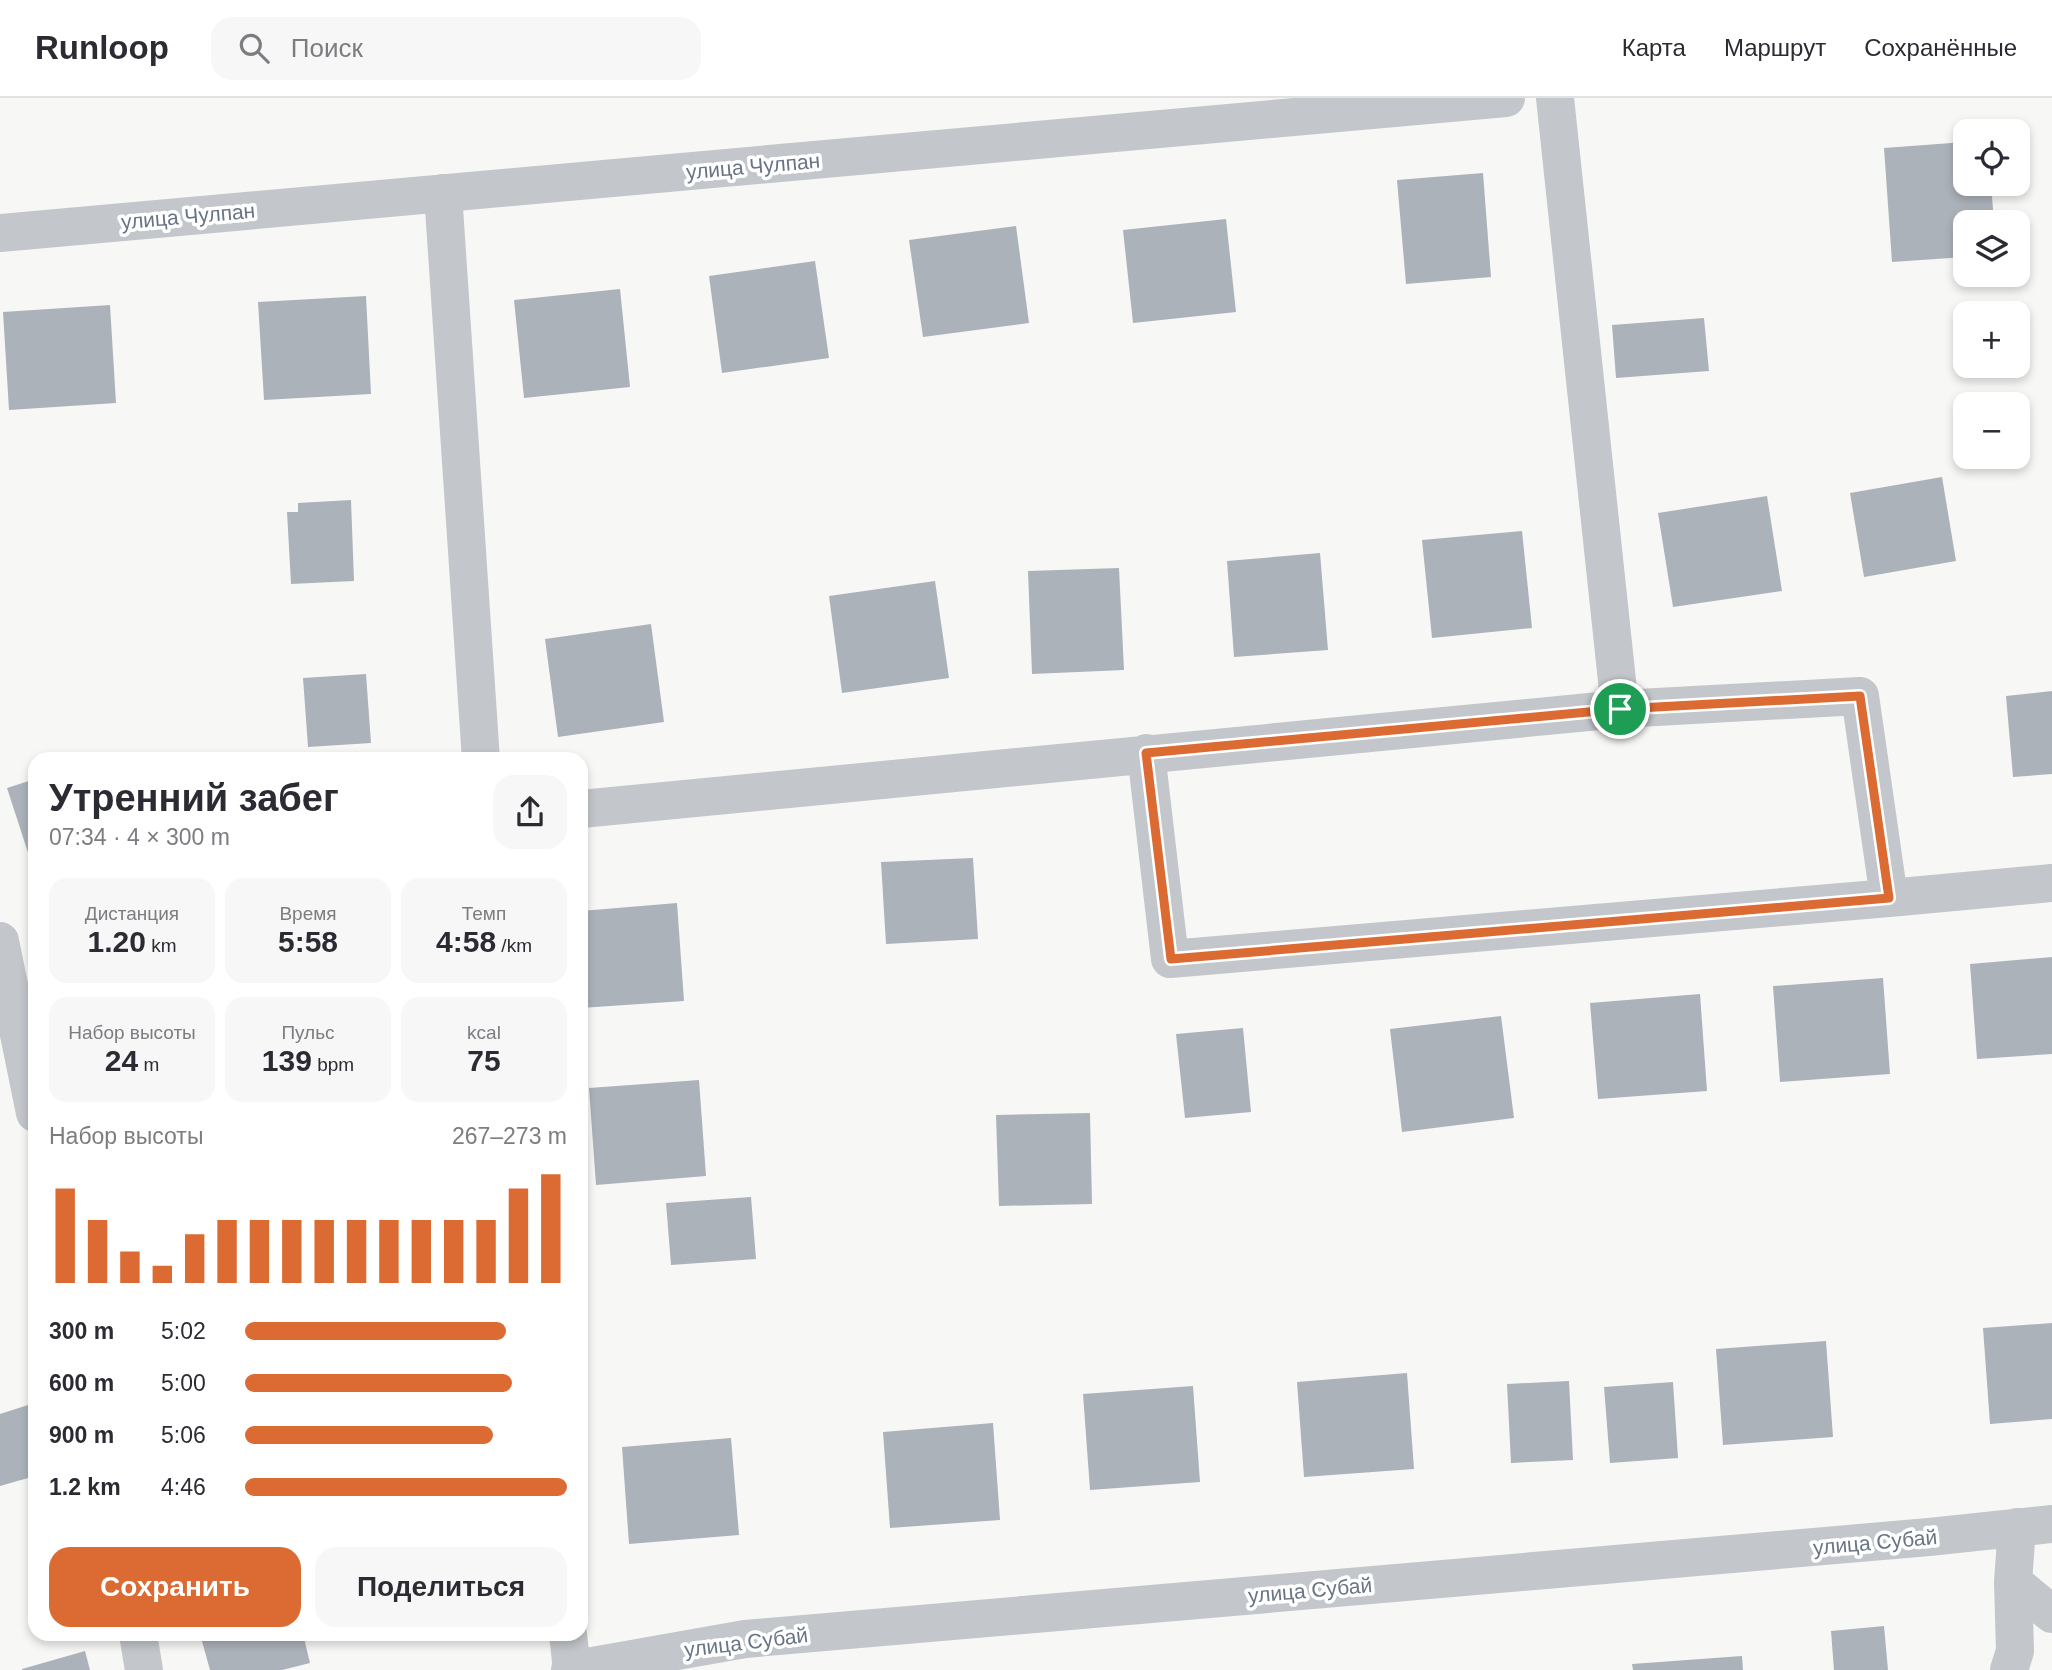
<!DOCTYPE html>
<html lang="ru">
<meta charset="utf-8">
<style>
:root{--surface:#fff;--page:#f7f7f7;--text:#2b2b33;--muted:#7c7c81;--line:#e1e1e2;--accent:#db6b32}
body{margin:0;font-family:Helvetica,sans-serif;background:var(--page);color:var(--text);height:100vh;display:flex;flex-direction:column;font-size:26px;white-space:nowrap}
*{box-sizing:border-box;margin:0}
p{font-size:23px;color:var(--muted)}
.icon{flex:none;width:38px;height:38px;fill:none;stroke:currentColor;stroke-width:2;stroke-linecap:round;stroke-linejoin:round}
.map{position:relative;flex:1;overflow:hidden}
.details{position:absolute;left:28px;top:654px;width:560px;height:889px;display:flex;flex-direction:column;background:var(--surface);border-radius:21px;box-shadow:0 4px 10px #0003}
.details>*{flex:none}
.buttons{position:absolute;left:1953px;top:21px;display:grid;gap:14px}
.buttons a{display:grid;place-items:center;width:77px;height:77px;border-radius:14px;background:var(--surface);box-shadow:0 4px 10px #0003;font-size:35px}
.pin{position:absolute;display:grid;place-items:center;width:60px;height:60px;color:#fff;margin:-30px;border:4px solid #fff;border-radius:50%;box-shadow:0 2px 7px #0007}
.round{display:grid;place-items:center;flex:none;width:74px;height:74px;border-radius:21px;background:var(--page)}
.head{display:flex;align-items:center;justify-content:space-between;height:119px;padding:0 21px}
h1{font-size:38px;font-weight:700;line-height:52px}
.stats{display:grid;grid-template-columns:repeat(3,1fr);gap:10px;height:119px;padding:7px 21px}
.stats div{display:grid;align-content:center;border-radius:18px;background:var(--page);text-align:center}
.stats b{font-size:30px;font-weight:700}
.stats small{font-size:19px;font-weight:400}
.stats p{font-size:19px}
.chart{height:196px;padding:14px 21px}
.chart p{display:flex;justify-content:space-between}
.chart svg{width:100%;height:126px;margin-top:7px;stroke:var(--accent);stroke-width:6}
.action{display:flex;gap:14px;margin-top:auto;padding:14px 21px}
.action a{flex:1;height:80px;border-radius:21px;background:var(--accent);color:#fff;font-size:28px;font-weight:700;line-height:80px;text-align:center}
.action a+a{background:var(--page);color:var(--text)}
ul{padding:0 21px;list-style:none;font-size:23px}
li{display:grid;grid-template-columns:112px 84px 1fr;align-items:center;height:52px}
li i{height:18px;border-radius:9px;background:var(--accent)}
header{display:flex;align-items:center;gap:42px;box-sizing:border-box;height:98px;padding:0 35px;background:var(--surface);border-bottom:2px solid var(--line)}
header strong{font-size:33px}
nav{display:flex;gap:38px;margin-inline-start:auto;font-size:24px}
.search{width:490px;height:63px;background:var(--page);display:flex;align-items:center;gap:18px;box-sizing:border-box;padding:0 24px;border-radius:21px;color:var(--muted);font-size:26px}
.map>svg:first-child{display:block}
.building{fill:#acb2b9}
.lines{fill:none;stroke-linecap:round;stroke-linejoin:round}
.minor{stroke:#c3c6ca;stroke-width:38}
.route-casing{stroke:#fff;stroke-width:14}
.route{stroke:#db6b32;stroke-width:9}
.labels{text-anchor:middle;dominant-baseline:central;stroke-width:7;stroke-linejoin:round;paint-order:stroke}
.street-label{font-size:21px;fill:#687585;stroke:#fff}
</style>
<header>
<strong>Runloop</strong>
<div class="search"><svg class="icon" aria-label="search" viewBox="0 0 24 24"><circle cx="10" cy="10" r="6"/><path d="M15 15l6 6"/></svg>Поиск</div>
<nav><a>Карта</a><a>Маршрут</a><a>Сохранённые</a></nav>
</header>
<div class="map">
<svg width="2052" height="1572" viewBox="0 0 2052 1572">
<rect width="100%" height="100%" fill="#f7f8f5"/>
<path class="building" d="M1965,44V86H1991L1994,124H1965V159L1892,164L1884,50Z
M1483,75L1491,179L1406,186L1397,82Z
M1226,121L1236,214L1133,225L1123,132Z
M1016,128L1029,225L923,239L909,142Z
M815,163L829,260L722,275L709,178Z
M620,191L630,289L524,300L514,202Z
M366,198L371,296L264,302L258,204Z
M110,207L116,305L9,312L3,214Z
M1704,220L1709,273L1616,280L1612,227Z
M1942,379L1956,463L1864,479L1850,395Z
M1767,398L1782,493L1673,509L1658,415Z
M351,402L354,483L291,486L287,414H298V405Z
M1522,433L1532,530L1432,540L1422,442Z
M1320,455L1328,552L1234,559L1227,463Z
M1119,470L1124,572L1032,576L1028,473Z
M935,483L949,580L842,595L829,498Z
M651,526L664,624L558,639L545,541Z
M366,576L371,645L308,649L303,580Z
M2052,593V676L2013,679L2006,598Z
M35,681V772L34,773L7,690Z
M973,760L978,841L886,846L881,764Z
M677,805L684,903L581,910V813Z
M2052,859V956L1977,961L1970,866Z
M1883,880L1890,976L1780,984L1773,888Z
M1700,896L1707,993L1598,1001L1590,905Z
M1501,918L1514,1020L1402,1034L1390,931Z
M1243,930L1251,1014L1185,1020L1176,936Z
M699,982L706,1078L596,1087L589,990Z
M1090,1015L1092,1106L999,1108L996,1017Z
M751,1099L756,1161L671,1167L666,1105Z
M2052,1225V1321L1990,1326L1983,1230Z
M1826,1243L1833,1339L1723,1347L1716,1251Z
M1407,1275L1414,1371L1304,1379L1297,1284Z
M1569,1283L1573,1362L1511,1365L1507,1286Z
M1673,1284L1678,1360L1610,1365L1604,1289Z
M1193,1288L1200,1384L1090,1392L1083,1296Z
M28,1307L35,1330V1378L0,1388V1316Z
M993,1325L1000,1422L890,1430L883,1334Z
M731,1340L739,1437L629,1446L622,1349Z
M1884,1528L1888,1572H1834L1831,1533Z
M200,1536H303L310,1565L282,1572H210Z
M85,1553L90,1572H22V1571Z
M1742,1558L1743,1572H1633L1632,1566Z"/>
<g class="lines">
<path class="minor" d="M1555,0L1620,611
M443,95L481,662
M0,135L1506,0
M1146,655L1170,861L1889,800
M581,711L1620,611L1860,598L1889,800L2052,785
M0,843L35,1015
M2013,1484L2052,1516
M138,1536L144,1572
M568,1536L572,1572
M570,1572L745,1541L1929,1439L2052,1426
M2009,1572L2015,1553L2013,1484L2017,1429"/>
</g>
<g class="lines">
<g class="route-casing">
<path id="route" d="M1860,598L1889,800L1171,861L1146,655L1620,611Z"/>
</g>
<use href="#route" class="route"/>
</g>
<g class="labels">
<g class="street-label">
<text transform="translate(753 68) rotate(-5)">улица Чулпан</text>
<text transform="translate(188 118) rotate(-5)">улица Чулпан</text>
<text transform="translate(1875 1444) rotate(-5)">улица Субай</text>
<text transform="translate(1310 1492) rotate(-5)">улица Субай</text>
<text transform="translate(746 1544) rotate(-7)">улица Субай</text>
</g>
</g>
</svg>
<div class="buttons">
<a><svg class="icon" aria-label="locate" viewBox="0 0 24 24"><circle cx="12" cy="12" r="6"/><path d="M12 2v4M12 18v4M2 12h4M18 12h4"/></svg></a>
<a><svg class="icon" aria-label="layers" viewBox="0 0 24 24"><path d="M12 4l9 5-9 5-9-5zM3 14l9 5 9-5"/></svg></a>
<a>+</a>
<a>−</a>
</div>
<div class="pin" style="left:1620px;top:611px;background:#1e9e55"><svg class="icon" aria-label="arrive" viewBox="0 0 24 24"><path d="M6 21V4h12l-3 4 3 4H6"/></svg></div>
<section class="details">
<div class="head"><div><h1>Утренний забег</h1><p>07:34 · 4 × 300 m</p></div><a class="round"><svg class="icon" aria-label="share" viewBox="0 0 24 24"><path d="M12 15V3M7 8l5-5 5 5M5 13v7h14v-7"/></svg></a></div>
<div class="stats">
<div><p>Дистанция</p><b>1.20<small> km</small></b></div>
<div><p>Время</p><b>5:58</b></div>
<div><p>Темп</p><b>4:58<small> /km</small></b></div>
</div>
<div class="stats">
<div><p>Набор высоты</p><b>24<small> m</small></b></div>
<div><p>Пульс</p><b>139<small> bpm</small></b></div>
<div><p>kcal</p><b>75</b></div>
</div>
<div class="chart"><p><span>Набор высоты</span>267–273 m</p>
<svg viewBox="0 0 160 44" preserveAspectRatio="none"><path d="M5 44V11M15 44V22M25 44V33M35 44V38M45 44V27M55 44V22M65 44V22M75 44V22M85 44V22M95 44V22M105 44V22M115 44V22M125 44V22M135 44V22M145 44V11M155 44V6"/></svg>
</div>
<ul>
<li><b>300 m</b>5:02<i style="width:81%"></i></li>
<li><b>600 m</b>5:00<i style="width:83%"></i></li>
<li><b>900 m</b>5:06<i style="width:77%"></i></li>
<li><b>1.2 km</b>4:46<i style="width:100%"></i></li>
</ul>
<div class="action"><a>Сохранить</a><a>Поделиться</a></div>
</section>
</div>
